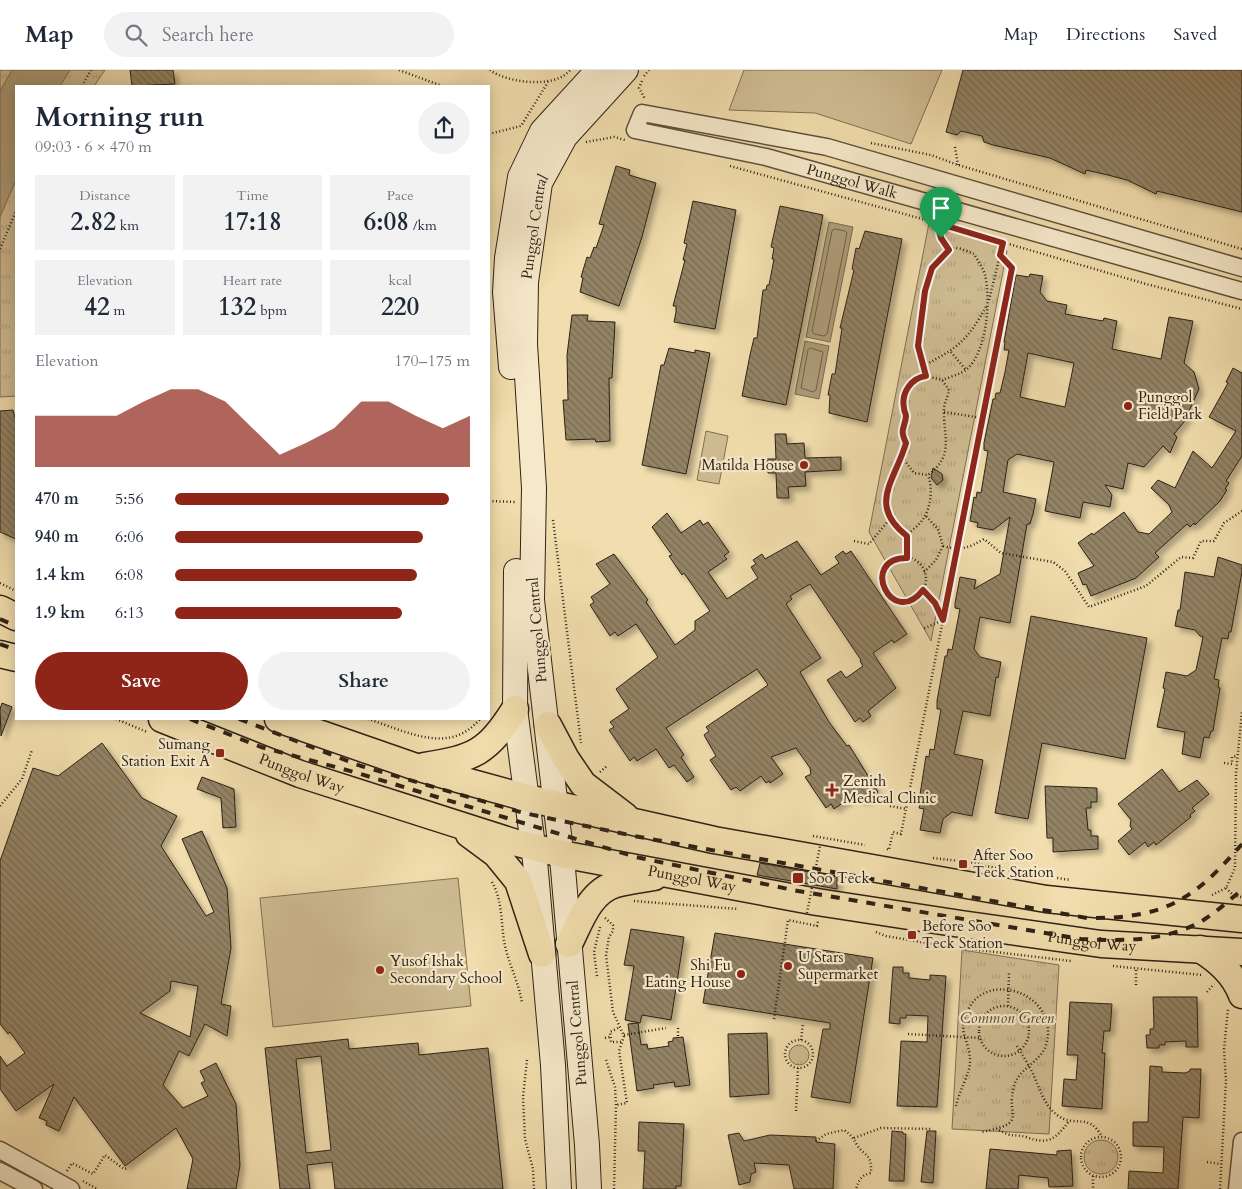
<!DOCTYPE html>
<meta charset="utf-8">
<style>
:root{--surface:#fff;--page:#f2f2f3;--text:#1f2937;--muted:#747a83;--line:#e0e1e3;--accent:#8f2418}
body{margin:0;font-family:Cardo,serif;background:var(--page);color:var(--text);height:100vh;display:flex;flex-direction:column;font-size:19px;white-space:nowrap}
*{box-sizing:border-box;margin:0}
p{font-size:16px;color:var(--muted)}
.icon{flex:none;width:28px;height:28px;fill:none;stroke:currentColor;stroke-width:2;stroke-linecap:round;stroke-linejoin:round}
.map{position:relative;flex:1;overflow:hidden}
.panel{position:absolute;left:15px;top:15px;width:475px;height:635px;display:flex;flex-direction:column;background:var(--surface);border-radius:0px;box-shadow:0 2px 12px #0003}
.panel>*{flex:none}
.pin{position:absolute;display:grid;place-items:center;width:42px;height:42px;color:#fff;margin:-51px -21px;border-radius:50% 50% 50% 0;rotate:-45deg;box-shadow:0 0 5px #0007}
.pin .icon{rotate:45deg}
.round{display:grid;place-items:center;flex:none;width:52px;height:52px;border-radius:26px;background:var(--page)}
.overview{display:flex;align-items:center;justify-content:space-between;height:85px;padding:0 20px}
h1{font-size:28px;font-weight:800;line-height:38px}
.stats{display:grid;grid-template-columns:repeat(3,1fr);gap:8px;height:85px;padding:5px 20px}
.stats div{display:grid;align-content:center;border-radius:0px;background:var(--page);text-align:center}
.stats b{font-size:25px;font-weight:800}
.stats small{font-size:14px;font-weight:400}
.stats p{font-size:14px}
.chart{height:140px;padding:10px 20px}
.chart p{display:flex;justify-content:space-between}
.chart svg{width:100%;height:90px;margin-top:5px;fill:var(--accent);opacity:.7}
.button{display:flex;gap:10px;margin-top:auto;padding:10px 20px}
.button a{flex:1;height:58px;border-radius:30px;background:var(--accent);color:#fff;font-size:20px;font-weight:800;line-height:58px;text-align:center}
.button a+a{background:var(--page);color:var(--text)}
ul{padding:0 20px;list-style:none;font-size:16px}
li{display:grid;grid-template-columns:80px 60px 1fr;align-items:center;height:38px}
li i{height:12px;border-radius:6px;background:var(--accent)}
header{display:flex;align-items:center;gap:30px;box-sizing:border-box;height:70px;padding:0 25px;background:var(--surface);border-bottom:1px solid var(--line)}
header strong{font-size:24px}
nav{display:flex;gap:28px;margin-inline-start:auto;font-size:18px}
.search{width:350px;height:45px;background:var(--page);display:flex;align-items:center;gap:12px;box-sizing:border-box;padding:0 18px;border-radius:28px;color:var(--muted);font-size:19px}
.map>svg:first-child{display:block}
.grass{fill:#d0bd93;stroke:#7e7054}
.park{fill:url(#park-tufts);stroke:#7e7054}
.water{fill:#ae9d7a;stroke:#7a6c52}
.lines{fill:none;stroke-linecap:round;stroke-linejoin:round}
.shore{stroke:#6e6048;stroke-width:1}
.building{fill:url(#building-back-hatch);stroke:#2d2216;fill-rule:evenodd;filter:url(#shadow)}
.minor-casing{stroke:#5e513c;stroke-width:19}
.secondary-casing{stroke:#2d2216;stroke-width:26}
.primary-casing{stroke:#2d2216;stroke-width:29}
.path{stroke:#2d2216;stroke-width:2.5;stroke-dasharray:1 2.5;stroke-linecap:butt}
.minor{stroke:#f6e9ca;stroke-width:16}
.secondary{stroke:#f6e9ca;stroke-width:24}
.primary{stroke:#f1ddad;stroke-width:26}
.rail{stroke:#2d2216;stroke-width:4;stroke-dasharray:9 9;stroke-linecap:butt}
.path-bridge{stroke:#2d2216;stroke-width:2.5;stroke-dasharray:1 2.5;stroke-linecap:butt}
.route-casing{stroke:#fff;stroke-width:10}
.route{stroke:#8f2418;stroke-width:6}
.poi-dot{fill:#8f2418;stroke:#f6e9ca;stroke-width:2}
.labels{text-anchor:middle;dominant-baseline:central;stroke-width:4.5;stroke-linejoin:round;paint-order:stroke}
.street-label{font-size:15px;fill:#2d2216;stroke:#f6e9ca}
.poi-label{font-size:15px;fill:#2d2216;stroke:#f6e9ca;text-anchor:start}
.park-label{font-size:15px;font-style:italic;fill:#564935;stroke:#f6e9ca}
</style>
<header>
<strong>Map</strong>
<div class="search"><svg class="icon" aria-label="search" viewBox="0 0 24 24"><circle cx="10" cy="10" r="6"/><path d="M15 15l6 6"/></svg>Search here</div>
<nav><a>Map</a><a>Directions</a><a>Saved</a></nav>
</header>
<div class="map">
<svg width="1242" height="1119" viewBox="0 0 1242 1119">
<defs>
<pattern id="park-tufts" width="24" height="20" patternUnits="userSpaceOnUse" patternTransform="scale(1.25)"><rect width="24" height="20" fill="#d0bd93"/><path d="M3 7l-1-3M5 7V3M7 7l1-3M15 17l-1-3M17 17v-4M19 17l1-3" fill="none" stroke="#b3a27e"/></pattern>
<pattern id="building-back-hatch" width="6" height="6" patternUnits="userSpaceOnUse" patternTransform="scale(1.25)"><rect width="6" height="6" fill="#938365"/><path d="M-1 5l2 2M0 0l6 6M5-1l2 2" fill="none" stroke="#786b52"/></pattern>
<filter id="shadow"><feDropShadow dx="4.5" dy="4.5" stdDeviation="2.5" flood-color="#0004"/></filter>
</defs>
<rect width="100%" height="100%" fill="#f1ddad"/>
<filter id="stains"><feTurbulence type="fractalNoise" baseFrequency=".004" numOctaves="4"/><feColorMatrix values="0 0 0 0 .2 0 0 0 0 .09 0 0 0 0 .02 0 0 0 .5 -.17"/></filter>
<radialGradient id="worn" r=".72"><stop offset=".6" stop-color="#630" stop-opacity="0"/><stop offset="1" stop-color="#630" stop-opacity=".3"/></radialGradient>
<path class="grass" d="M744,0H942L911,74L815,43L729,40Z
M706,361L728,366L719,414L697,410Z
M458,808L471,936L273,957L260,828Z"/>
<path class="park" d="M0,0H105L94,16H16V326L0,327Z
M929,153L982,169L1007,181L931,571L869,462Z
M962,880L1059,895L1049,1064L952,1059Z
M789 985a10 10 0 1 1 20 0a10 10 0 1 1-20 0Z
M1084 1087a17 17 0 1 1 34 0a17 17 0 1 1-34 0Z"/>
<path class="water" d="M12,0H70L60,16H16V110L0,147V21Z
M829,152L853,157L830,272L806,267Z
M805,271L829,276L819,329L795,324Z"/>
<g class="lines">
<path class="shore" d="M835,159L845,161L847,163L827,264L824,266L814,264L812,261L832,161Z
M811,278L823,282L816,320L813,322L801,318L808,280Z"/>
</g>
<path class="building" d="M130,0H173L175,14L132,16Z
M963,0H1242V142L1157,121L1156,124L1127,110L1108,105L1086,100L1085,104L1050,88L993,75L984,72L982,66L961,61L957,65L946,62Z
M616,96L630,100L629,105L656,113L642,167L619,236L580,222L583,208L581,207L587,187L590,188L594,177L596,178L604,155L599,154Z
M693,131L736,140L715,259L674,252L676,242V236H673L685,190H683L687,174L684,173Z
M780,136L823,145L786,335L742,326L750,285L754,268H757L763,220H766L767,215H769L774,189H772L774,178L771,177Z
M865,161L902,169L867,352L829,343L830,325H828L832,304H835L842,258H840L854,200L852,199L856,178L859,179Z
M1030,204L1043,206L1040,222L1047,231L1067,235L1065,244L1103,251L1104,248L1117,251L1112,279L1161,289L1169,247L1193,251L1184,293L1194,302L1199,319L1184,352L1174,364L1177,367L1170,383L1163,376L1144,397L1128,393L1123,419L1105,415L1112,425L1110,437L1083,432L1080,448L1045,441L1054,392L1017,384L1008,390L1003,422L1036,429L1033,444L1030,454H1027L1010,553L980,547L974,579L980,587L1001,592L998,608L996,607L990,646L963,641L954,684L983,690L972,746L952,742L943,749L940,763L920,760L924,739L919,738L921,731H919L926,686L929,687L930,679L934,680L941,639H937V631L945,586H947L948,579L952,580L960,539L955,538V533L960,507L976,510L974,519L1000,504L1010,447L993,460L977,457L978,453L970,451L974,427L976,428L977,422L981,423L988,381L984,380V373L993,329H995L996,323H1000L1005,302L1009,280H1004L1005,272H1004L1016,205L1029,207ZM1028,283L1074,293L1065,337L1020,327Z
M572,245H588L587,251L615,252L612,308H609L610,371L596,372L595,369L566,370L563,330H568L567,285Z
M669,278L695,283V280L710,283L686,404L642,395L661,295H664Z
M1233,298L1242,303V386L1226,411L1229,413L1225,419L1227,420L1220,431L1195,455L1194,453L1190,457L1187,454L1155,483L1159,487L1136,508L1091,526L1086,514L1083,515L1078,503L1094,496L1078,473L1092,463L1093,465L1124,442L1138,462L1149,464L1172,442L1169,435L1151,418L1158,410L1175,418L1193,381L1212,398L1236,361L1209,347L1228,313L1226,312Z
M13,340L16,352V469L0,462V341Z
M775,364H786L787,374L804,373L805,388L841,387V400L805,402L806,416L788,417L789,428H777L776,403H768L767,389H776Z
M933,398L942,404L943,410L937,415L931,408Z
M667,443L681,463L700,450L703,455L708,452L729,482L724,486L727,489L708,502L727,529L758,508L751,497L756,494L753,490L762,484L765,489L797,471L821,505L839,493L835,487L843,481L846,484L851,481L907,564L894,573L892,570L873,583L896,618L868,641L871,646L863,652L860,648L855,652L827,610L841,601L846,608L863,596L860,591L861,590L810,514L790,526L792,529L786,534L821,588L800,602L829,652L847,676L849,675L878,722L865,731L863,728L860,730L856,724L834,739L831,734L826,738L805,707L811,704L810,698L796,678L771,687L783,704L770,713L769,711L766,713L761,706L740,721L736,717L731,720L710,690L716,686L704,665L709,661L706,657L768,615L757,599L666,658L684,685L681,687L694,707L687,712L674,695L669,698L656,679L637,691L634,687L630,691L609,660L614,657L610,652L629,639L616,619L658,587L636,554L618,566L615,562L610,566L590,535L594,532L591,527L610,514L596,494L614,484L648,530L646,532L675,575L695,560V551L710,541L684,503L682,505L669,486L672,485L652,457Z
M1218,487L1242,495V502L1231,562H1229L1228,569L1222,568L1214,609L1219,610L1218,617L1220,618L1213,661H1211L1209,668L1204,667L1200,688L1182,684L1185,662L1157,657L1165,619L1163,618L1166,602L1187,606L1196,600L1203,567L1200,566L1195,560L1175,556L1178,540H1180L1185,502L1214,507Z
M1031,546L1147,568L1125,689L1042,673L1028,749L995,743Z
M2,633L12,637L1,666L0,639Z
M102,673L142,728L177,746L161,776L206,846L214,842L182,769L202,761L227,818L231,878L221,934L231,936L227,966L205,954L189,986L179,981L163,1015L183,1038L208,1026L201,1013L205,1011L200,1001L216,993L236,1034L240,1095L236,1119H187L193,1089L176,1058L125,1096L74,1027L59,1061L46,1055L47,1051L39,1048L54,1014L16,1041L0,1019V986L7,996L25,983L10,962L8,964L0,954V791L33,698L58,706ZM171,911L198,916L190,967L140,943L170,921Z
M1162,699L1179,722L1197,710L1209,724L1192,738L1195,741L1190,745L1191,747L1156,775L1154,772L1148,777L1145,772L1129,785L1118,771L1132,759L1130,756L1131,750L1118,734Z
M202,707L234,719L236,757L223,758L221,728L197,719Z
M1045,716L1097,718V732H1091V738H1086L1088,760H1091V766H1098V779L1053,782V768H1047Z
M760,793L837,807V819L757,805Z
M631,859L684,867L671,950L642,945L640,953L625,950L634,896L624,895Z
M715,863L873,888L850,1033L811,1027L823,959H830V953L703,933Z
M893,897H903V903H909V908L930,910V905L946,906L937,1037L897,1036L901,971L927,972L928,946L906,945V948H900V954L889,953Z
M1153,927H1197L1198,977H1186V971L1165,972V975H1159V978H1147L1146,965H1150V959H1153L1154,956Z
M1070,932L1112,934L1110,961H1104L1102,983H1105L1102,1039L1062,1036L1064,1009L1076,1010L1078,985H1067Z
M638,953L641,975L647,974L648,979L669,976L668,972L673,971V968L683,967L690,1015L675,1017L674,1012L653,1015L654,1018L637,1021L628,954Z
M767,963L769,1024L730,1027L728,964Z
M348,969L349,979L418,973L419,985L488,978L503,1119H335L332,1092L307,1095L310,1119H280L265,978ZM321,986L331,1080L306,1083L296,989Z
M1150,996L1162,997V1002L1185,1003L1190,1001V999H1201L1199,1048L1183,1047L1178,1119H1128L1129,1101L1163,1103L1164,1077L1133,1076V1052H1148Z
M639,1052L684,1054L681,1116H676V1119H643L645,1081H638Z
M892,1061L903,1062V1064H906L904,1111H889Z
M927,1061H936L933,1113L921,1112Z
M739,1063L744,1071L770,1065L816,1067V1072L835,1074L833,1119H794L789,1095L754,1093L756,1102L751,1104L750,1112L739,1115L728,1065Z
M990,1079L1057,1085V1081L1071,1080L1073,1116L1049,1117L1048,1108L1019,1105L1018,1119H986Z"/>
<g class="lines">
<g class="minor-casing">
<g id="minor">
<path id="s1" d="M1242,198L827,77L642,43L635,60L766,87L1242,221"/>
<path d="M0,1080L71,1119"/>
<path d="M0,1101L34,1119"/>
<path d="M1237,1119L1242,1071"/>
</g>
</g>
<g class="secondary-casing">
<g id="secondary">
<path d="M511,297L505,222L507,188L520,107L542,61L598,0"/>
<path d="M516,501L515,639L535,791L553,995L559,1119"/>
<path id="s2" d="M589,1119L587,1075L563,799L532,530L534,418L525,274L526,212L540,113L565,67L626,0"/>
</g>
</g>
<g class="primary-casing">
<g id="primary">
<path d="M0,539L16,547"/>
<path d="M0,584L16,588"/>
<path id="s3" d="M162,649L300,704L513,772L561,784L817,832L961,854L1101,874L1242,882"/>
<path d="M278,649L416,697L465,711L527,728L714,770L1046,829L1242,849"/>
<path d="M548,655L566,689L583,714L625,746"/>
<path d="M424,696C475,688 487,683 515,639"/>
<path d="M469,764L496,784L518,811L542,884"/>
<path d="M569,874C580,852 590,821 616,814C628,811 642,809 654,807"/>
<path d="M1200,879C1219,891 1234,904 1242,925"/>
</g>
</g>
<path class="path" d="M399,0L442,16
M490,0C507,13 556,19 570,0
M644,6L649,0
M642,11L639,18L645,29
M82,16L91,0
M489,64L521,56L548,12
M586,72L614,67L625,70
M871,73L931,85L958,95L1242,179
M955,77L958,95
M730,96L937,153L1146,214L1242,239
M937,153L941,168L949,180
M0,179L16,141
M989,230L1003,173
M951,282L966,300
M923,296C958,278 968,270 987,235
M926,306C911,307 901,323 904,338C904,341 906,344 906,346C905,359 899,358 906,373L902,387L914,403L928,405C955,385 943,367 944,339C944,333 948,327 949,320L942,310L926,306C923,297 920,287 918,277C916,256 928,179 956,178C961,178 969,182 974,184C978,191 983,198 985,205C991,230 987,281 967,299C961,304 950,307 942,310
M944,342L982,348
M902,387L885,430L889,450L907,466
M489,431L515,432
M553,450L581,673
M854,471L869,474L889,450
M943,476C960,481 969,478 984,469L1001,483L1053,492L1065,501L1089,537L1146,516L1181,487L1193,488L1201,471H1214L1224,453L1242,441
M882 509a22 22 0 1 1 44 0a22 22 0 1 1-44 0Z
M907,488V466C911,460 919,456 923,449C931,438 933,418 928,405
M924,502L936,490L943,476L938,459L925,445
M0,513L16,521
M923,520L935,533L943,550L923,559
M489,623V625
M116,649L147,662
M368,649C406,661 449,686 480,649
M1224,693L1232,694V687L1237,686
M600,702L607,696
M0,736L22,709L32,680
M890,736L906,739
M813,766L865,775
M887,779L889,780L893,762L901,764L1012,198L1000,185
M933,788L977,793L985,796L1070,810
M492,812C504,833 500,857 506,880C511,899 519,914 522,933
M1226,818L1234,826L1242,827
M1212,825L1226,818L1235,798L1236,703L1242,642
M634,831L738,839
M605,848L613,855V861L609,867L606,885L613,942L624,966L619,981L627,1033L616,1035
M876,862L886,866L944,876L1071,891
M1113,896L1202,905
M597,906L594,882L600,857
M1136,915V899
M1207,922L1214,914
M979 961a25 25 0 1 1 50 0a25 25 0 1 1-50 0Z
M1008,936L1009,903
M774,949L788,850L817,856L818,851
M618,958L610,962L611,972H621
M678,958V967
M908,964L979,968
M624,965L666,958
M605,968L610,967
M785 984a14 14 0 1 1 28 0a14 14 0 1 1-28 0Z
M801,970L803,953
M1017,976C1022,985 1028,993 1032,1002C1040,1018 1043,1034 1057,1045C1076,1059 1088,1041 1102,1067
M527,990L523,1027L525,1069L533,1099L534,1119
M606,990L615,1017L616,1035L614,1119
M956,1036C959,1022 970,1002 970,993C971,969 955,964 969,938C990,899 1061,926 1046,975C1040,993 1019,998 1014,1016C1005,1047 1030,1053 981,1062
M796,1041L798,998
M999,1060C1013,1068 1014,1064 1026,1067C1048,1075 1055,1070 1069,1051
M1081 1087a20 20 0 1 1 40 0a20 20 0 1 1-40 0Z
M854,1068L881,1058L932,1059
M816,1071L826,1064L844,1060C851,1065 853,1068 857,1075C865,1087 872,1083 871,1103C861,1105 859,1110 856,1119
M1207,1092L1221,1094
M67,1101L72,1093L93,1104L105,1085L124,1099L128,1098
M1093,1106V1119
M83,1111L97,1119
M1220,1119L1226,1011L1224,979L1228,939"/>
<use href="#minor" class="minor"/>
<use href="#secondary" class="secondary"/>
<use href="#primary" class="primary"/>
<path class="rail" d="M0,549L16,556
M0,574L16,580
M190,649L261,677L354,702L636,787L798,821L1081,869C1122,871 1169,872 1205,849C1218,841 1230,829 1242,820
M239,649L361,696L524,743L634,766L1087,848C1163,849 1193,831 1242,774"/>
<path class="path-bridge" d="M807,843L820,776"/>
</g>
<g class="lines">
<g class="route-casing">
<path id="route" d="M937,153L1003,173L1000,185L1012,198L943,550L935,533L923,520C892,560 858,488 907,488V466C867,435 895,411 906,373C899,358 905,359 906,346C906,344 904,341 904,338C901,323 911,308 926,306L918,276L925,221L932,198L949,180L941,168Z"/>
</g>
<use href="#route" class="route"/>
</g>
<g class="poi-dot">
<circle cx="1128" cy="336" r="5"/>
<circle cx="804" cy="395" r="5"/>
<rect x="215" y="678" width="10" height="10" rx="2.5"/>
<path d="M829.5 712.5h5v5h5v5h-5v5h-5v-5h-5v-5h5z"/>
<rect x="958" y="789" width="10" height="10" rx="2.5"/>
<rect x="792" y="802" width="12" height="12" rx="2.5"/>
<rect x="907" y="860" width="10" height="10" rx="2.5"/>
<circle cx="788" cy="896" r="5"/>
<circle cx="380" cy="900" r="5"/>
<circle cx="741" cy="904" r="5"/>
</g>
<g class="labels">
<g class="street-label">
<text stroke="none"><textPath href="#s1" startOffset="862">Punggol Walk</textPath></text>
<text stroke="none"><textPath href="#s2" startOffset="966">Punggol Central</textPath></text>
<text transform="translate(537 560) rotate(-95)">Punggol Central</text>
<text stroke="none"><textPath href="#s3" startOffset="150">Punggol Way</textPath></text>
<text stroke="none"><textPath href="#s3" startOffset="555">Punggol Way</textPath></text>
<text stroke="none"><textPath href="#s3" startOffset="960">Punggol Way</textPath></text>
<text transform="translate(577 963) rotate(-95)">Punggol Central</text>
</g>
<g class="poi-label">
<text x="1138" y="327">Punggol<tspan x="1138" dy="17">Field Park</tspan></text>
<text x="794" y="395" text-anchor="end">Matilda House</text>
<text x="210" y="674" text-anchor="end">Sumang<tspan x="210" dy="17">Station Exit A</tspan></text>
<text x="843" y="711">Zenith<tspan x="843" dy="17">Medical Clinic</tspan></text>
<text x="973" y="785">After Soo<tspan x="973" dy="17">Teck Station</tspan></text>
<text x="809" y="808">Soo Teck</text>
<text x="922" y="856">Before Soo<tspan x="922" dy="17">Teck Station</tspan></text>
<text x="798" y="887">U Stars<tspan x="798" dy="17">Supermarket</tspan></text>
<text x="390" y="891">Yusof Ishak<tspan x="390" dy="17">Secondary School</tspan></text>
<text x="731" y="895" text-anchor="end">Shi Fu<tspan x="731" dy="17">Eating House</tspan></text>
</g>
<g class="park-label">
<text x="1007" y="948">Common Green</text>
</g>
</g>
<rect width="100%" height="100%" filter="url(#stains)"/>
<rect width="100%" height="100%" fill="url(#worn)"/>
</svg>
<div class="pin" style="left:941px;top:168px;background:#1e9e55"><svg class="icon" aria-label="arrive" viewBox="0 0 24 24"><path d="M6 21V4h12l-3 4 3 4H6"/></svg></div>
<section class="panel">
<div class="overview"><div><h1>Morning run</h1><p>09:03 · 6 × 470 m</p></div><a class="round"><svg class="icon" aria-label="share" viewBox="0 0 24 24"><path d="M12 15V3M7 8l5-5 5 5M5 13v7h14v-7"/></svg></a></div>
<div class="stats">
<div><p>Distance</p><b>2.82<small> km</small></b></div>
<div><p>Time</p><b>17:18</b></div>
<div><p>Pace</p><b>6:08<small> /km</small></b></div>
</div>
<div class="stats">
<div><p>Elevation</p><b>42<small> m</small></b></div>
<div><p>Heart rate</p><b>132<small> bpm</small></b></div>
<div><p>kcal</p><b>220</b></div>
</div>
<div class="chart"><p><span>Elevation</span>170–175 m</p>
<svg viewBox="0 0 160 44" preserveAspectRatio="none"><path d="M0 44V19L10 19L20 19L30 19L40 12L50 6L60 6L70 12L80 25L90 38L100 32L110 25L120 12L130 12L140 19L150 25L160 19V44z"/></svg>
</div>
<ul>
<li><b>470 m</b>5:56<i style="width:93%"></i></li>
<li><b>940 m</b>6:06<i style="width:84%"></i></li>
<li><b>1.4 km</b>6:08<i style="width:82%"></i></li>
<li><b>1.9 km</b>6:13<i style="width:77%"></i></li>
</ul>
<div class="button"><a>Save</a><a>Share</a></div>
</section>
</div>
